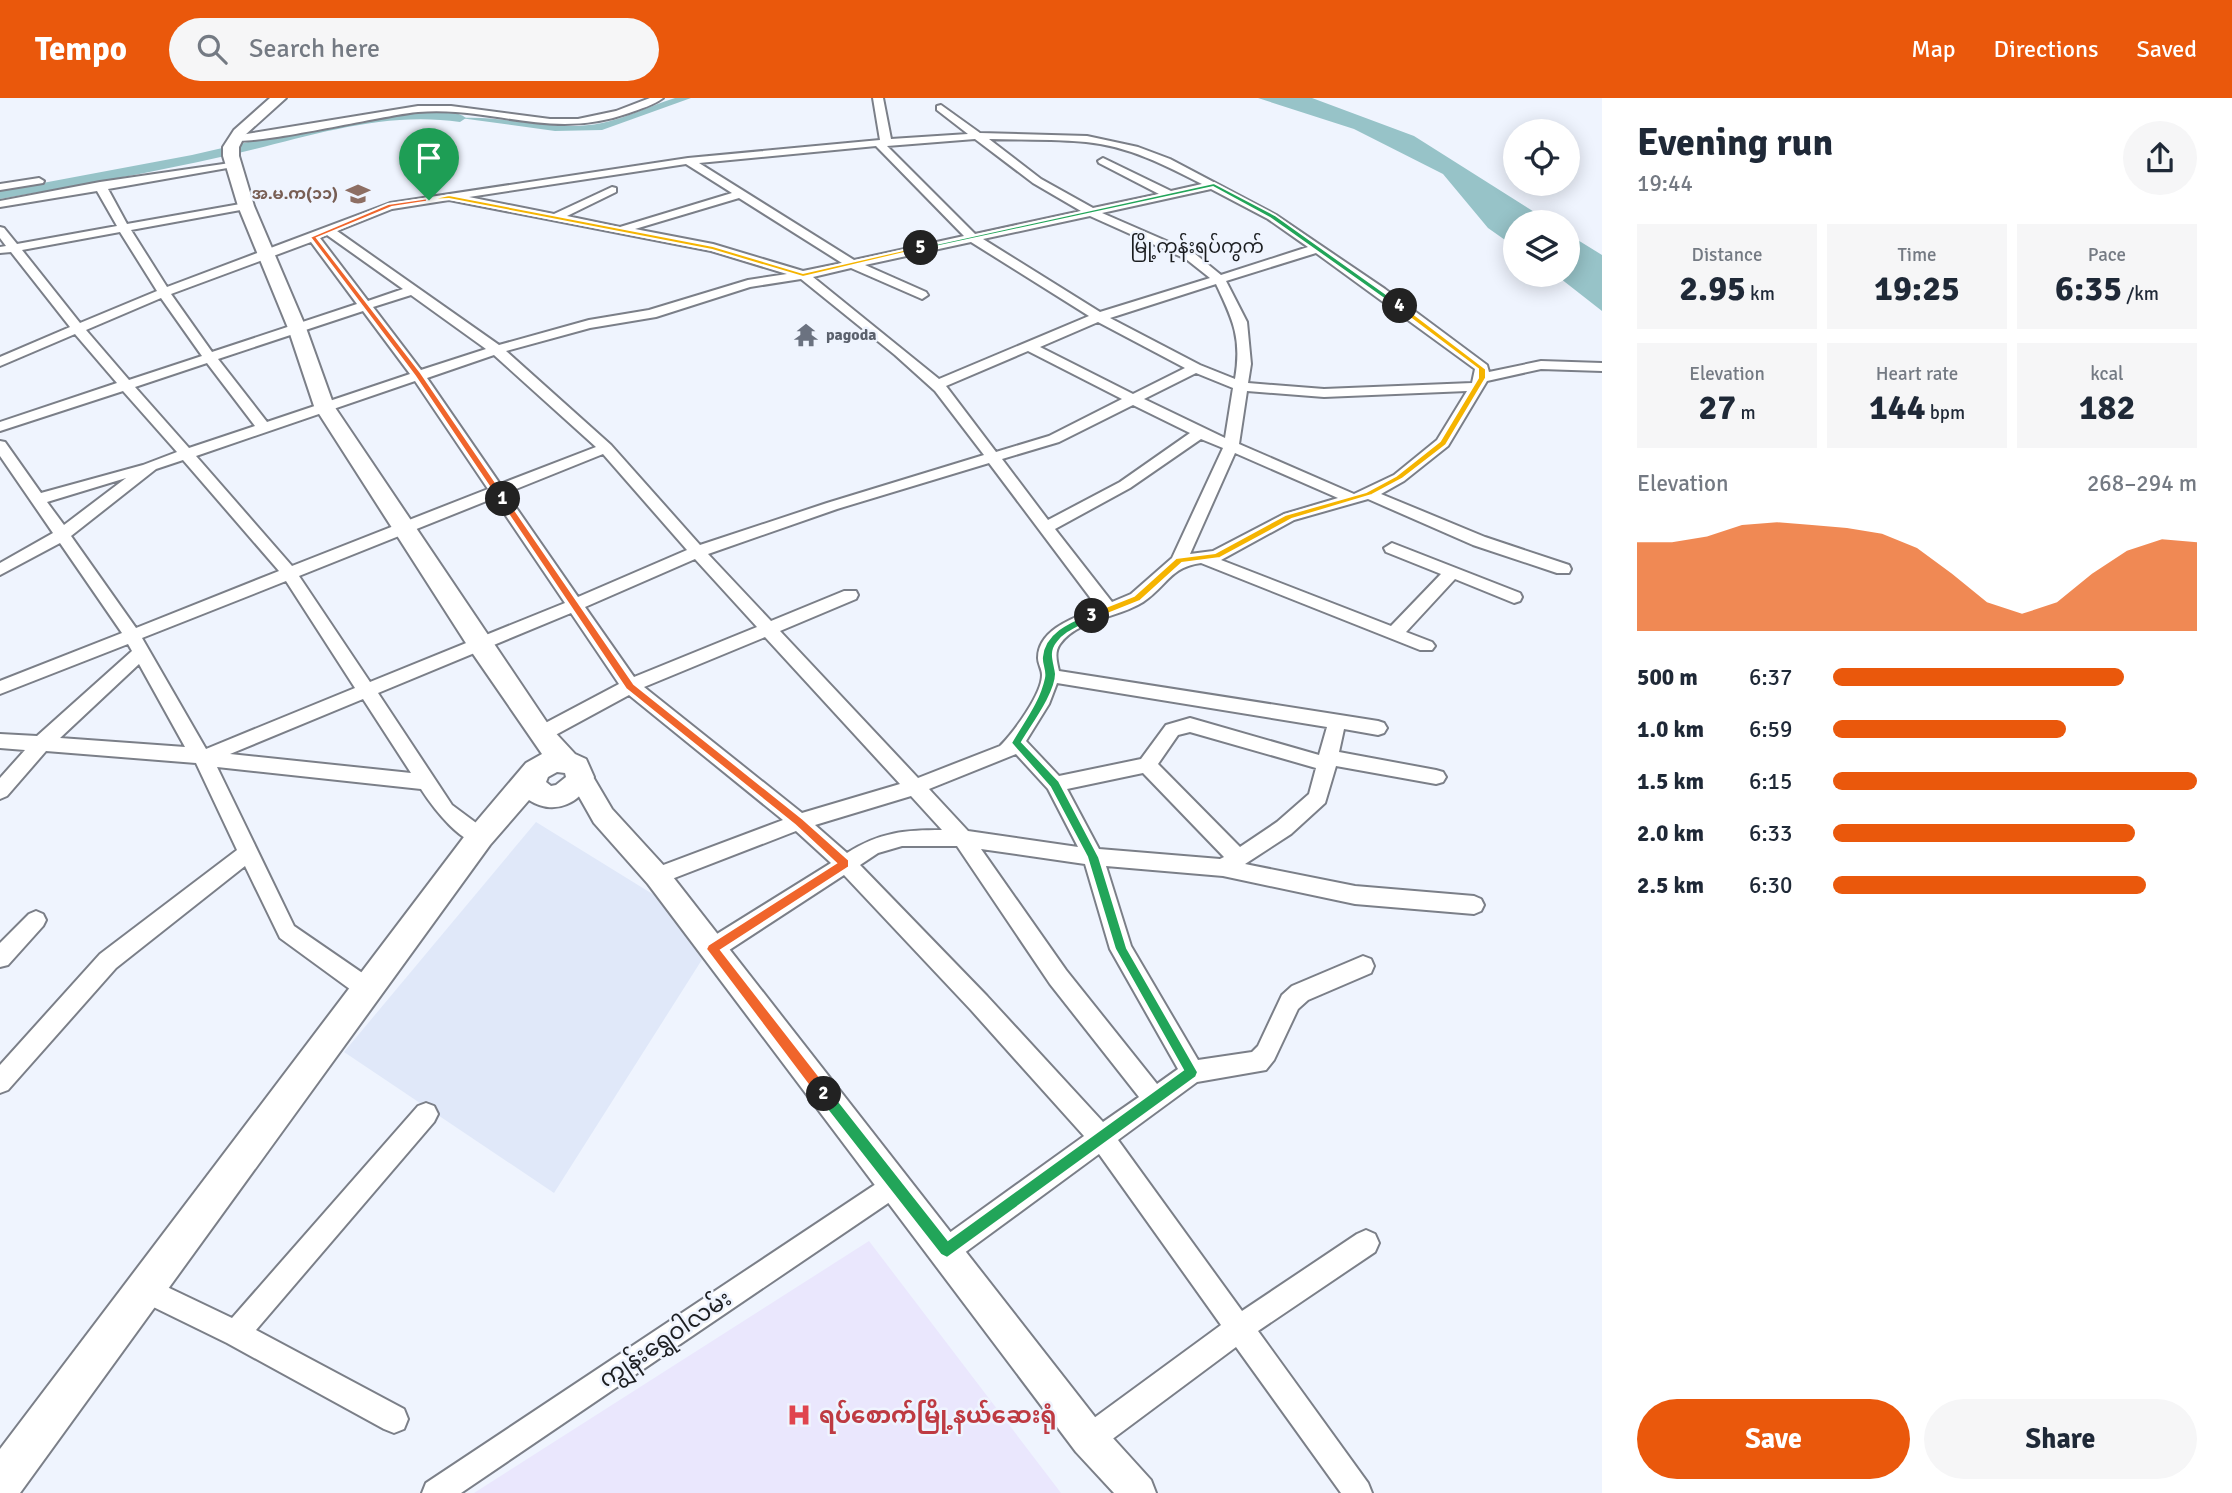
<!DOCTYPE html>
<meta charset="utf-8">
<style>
:root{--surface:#fff;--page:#f6f6f7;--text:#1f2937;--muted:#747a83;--accent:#ea580c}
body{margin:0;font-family:Signika,"Noto Sans Myanmar",sans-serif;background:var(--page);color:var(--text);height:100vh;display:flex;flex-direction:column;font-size:26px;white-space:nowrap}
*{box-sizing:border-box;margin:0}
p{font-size:23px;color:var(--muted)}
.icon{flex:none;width:38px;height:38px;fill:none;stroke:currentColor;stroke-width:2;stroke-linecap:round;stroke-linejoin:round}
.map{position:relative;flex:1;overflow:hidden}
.sheet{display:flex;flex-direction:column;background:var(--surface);width:630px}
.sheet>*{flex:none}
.buttons{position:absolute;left:1503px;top:21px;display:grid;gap:14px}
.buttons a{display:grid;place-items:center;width:77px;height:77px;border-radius:50%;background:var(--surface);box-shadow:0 4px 18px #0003;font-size:35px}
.pin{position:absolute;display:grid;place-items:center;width:60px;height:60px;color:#fff;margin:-72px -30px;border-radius:50% 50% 50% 0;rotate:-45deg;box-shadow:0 0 7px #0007}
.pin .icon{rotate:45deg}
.km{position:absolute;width:35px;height:35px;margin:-18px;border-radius:50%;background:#222;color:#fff;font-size:19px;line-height:35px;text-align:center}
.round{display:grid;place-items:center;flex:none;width:74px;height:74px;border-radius:37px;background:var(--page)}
.overview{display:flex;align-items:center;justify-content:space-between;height:119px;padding:0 35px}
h1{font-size:38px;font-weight:800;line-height:52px}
.stats{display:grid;grid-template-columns:repeat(3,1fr);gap:10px;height:119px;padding:7px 35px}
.stats div{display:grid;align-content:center;border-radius:0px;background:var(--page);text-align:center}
.stats b{font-size:35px;font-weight:800}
.stats small{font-size:19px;font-weight:400}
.stats p{font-size:19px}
.chart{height:196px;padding:14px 35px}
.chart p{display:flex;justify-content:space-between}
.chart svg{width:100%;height:126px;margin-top:7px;fill:var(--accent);opacity:.7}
.button{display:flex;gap:14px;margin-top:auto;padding:14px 35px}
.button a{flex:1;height:80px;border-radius:42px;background:var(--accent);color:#fff;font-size:28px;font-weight:800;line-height:80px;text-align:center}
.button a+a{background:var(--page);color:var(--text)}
ul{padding:0 35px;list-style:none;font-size:23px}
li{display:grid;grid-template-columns:112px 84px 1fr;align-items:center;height:52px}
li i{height:18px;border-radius:9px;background:var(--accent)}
header{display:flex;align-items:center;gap:42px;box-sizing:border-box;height:98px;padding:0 35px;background:var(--accent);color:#fff}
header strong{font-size:33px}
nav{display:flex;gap:38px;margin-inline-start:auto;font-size:24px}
.search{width:490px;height:63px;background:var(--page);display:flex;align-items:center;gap:18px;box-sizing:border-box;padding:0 24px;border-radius:38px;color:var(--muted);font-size:26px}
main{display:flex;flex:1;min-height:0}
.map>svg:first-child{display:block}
.built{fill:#e0e8f9}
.medical{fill:#eae7fd}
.water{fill:#97c3c8}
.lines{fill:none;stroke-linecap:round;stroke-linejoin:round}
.river{fill:#97c3c8;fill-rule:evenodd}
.minor-casing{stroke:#7b7f88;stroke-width:4}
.major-casing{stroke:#7b7f88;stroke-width:4}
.highway-casing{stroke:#7b7f88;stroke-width:4}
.minor{fill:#fff;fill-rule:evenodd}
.major{fill:#fff;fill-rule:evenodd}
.highway{fill:#fff;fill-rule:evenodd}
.split-1{fill:#f0652b;stroke:#fff;stroke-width:2}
.split-2{fill:#f0652b;stroke:#fff;stroke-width:2}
.split-3{fill:#22a559;stroke:#fff;stroke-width:2}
.split-4{fill:#f5b400;stroke:#fff;stroke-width:2}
.split-5{fill:#22a559;stroke:#fff;stroke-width:2}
.split-6{fill:#f5b400;stroke:#fff;stroke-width:2}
.labels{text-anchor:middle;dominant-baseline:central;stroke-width:5;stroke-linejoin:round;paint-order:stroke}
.far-education-label{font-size:16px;font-weight:bold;fill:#785e54;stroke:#eff4fe;text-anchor:end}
.far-worship-label{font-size:16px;font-weight:bold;fill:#5b616d;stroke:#eff4fe;text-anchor:start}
.far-quarter-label{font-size:19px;fill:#1c1e21;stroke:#eff4fe}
.near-street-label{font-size:23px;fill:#1c1e21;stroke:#eff4fe}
.near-health-label{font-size:23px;font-weight:bold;fill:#be3a42;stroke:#eff4fe;text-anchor:start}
</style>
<header>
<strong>Tempo</strong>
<div class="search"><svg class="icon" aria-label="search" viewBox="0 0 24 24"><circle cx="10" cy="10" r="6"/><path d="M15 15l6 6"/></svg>Search here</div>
<nav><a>Map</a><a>Directions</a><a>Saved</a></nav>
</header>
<main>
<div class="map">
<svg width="1602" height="1395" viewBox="0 0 1602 1395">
<rect width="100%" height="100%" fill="#eff4fe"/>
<path class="built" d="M536,724L659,800L703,860L554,1095L344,954Z"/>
<path class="medical" d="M869,1143L1061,1395H474Z"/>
<path class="water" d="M675,0H691L602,32L555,33L460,20C507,17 555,35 602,25C627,20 651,7 675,0Z
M1258,0H1312L1414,38L1550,124H1516L1515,149L1488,130L1443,76L1354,31Z
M1568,136L1602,157V213L1556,177H1568Z"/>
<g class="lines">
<path class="river" d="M411,13C428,13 453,10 466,20L460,24C380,12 302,41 225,58C150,75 75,88 0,101V93L192,57L358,19Z"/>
<g class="minor-casing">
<path id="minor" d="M650,0H663C654,7 640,11 629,15C550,43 495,8 418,14C388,16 243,51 229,41L234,38L418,8H451L550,21H578L616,13Z
M873,0H883L891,41L968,36L937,12V8L941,7L980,35L1087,38L1138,49L1170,61L1276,117L1385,191L1487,267L1489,274L1541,263L1602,265V273L1541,271L1487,283L1448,348L1404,383L1381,396L1485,439L1569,467L1571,471L1569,475H1557L1473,447L1368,401L1294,422L1221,462L1391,528L1441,476L1386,454L1384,450L1392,445L1520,495L1522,499L1520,503L1514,505L1455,481L1406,534L1432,544L1435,548L1432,552H1420L1201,465C1170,469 1167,488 1143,504C1118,520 1078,521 1060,546C1054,554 1057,564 1059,573L1378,623L1384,625L1387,630L1384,635L1378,637L1344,631L1339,654L1436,672L1443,674L1446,679L1443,684L1436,686L1336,668L1325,705L1291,736L1245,766L1355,788L1474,798L1481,801L1484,807L1481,813L1474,816L1355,806L1223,778L1106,768L1131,848L1198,962L1252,954L1258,948L1282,897L1292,888L1363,858L1371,861L1374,868L1371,875L1308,902L1298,911L1274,962L1266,972L1197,984L1118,1042L1242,1213L1357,1136L1366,1132L1375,1136L1379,1145L1375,1154L1258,1233L1368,1385L1372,1395H1341L1236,1249L1099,1351L1089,1355L1079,1351L1075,1341L1079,1331L1221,1227L1099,1056L956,1161L947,1165L938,1161L934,1152L938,1143L1084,1038L971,912L844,777L720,858L712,860L704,858L701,851L704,844L831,765L796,733L664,784L657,786L650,784L647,778L650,772L783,722L629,597L548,641H534L532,636L534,631L619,586L571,515L378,595L452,707L487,733L490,739L487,745C464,752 432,708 421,691L217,669L294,828L374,883L377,890L374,897L366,900L358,897L280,840L245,768L116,870L8,992L0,995V967L100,856L237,752L196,665L46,653L7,698L0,701V680L25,652L0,650V636L37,638L132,553L128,546L0,596V583L122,535L60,445L0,477V465L53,435L0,358V343L5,344L41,395L143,367L177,354L123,293L0,333V324L117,285L75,236L0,268V259L70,229L11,154L0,155V149L6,148L0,140V129L4,130L17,146L117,128L97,93L0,109V103L100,84L237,64V68L233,69L108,91L127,126L246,105L252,108L246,111L131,132L167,189L390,105L688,60L880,42ZM975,41L1033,85L1081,113L975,136L887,48ZM989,41C1021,42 1054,41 1086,44C1128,48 1165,67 1202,86L1171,93L1103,60L1098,63L1099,65L1159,96L1093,110L1041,81ZM876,48L964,138L854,162L699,65ZM686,66L732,95L620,129L567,118L616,94V90L612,89L554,116L469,99ZM1211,91L1268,121L1308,149L1221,177L1194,155L1102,115ZM739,100L842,165L803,173L713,146L635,131ZM449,102L711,153L787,176L748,182L649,212L589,222L499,247L337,133L392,111ZM1090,118L1186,161L1210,180L1100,214L983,141ZM120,134L157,193L80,225L22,152ZM327,137L403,191L368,203L320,140ZM311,144L357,206L212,254L171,196ZM971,144L1089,218L939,281L813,179L851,170L922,201L928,197L926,194L865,167ZM1316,155L1475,271L1472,285L1324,291L1248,285L1251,266L1247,224L1226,183ZM801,181L895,257L935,293L984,357L827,405L700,447L611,347L506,253L590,230L656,219L750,189ZM1216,186C1233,222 1242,240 1235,281L1200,267L1110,220ZM411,197L486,251L421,272L373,209ZM161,200L202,258L129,282L86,232ZM363,213L410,276L267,324L218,261ZM1098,224L1185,270L1133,296L1040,249ZM1028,253L1122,301L1049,338L996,354L946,288ZM494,257L596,349L500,386L427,280ZM207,265L255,328L189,350L135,289ZM1196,275L1233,290L1225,340L1144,301ZM415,283L488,391L292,468L196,358ZM1247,293L1324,299L1467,293L1437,342L1394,377L1354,396L1239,346ZM1133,307L1190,335L1120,384L1048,422L1002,361L1059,344ZM1201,341L1223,350L1172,460L1131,496L1112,504L1055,431L1130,390ZM1235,355L1338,400L1284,416L1213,453L1190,456ZM603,356L687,452L578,499L506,395ZM183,362L279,473L136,530L71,438L156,371ZM989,365L1098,510C1076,519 1038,531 1038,560C1038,566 1042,571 1042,577C1042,596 1014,634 1000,648L918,680L780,533L856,501L858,497L856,493H844L771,523L708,456L837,411ZM126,380L64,427L47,404ZM494,400L565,505L370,584L299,478ZM695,461L757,529L634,579L585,509ZM286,483L355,590L206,651L142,540ZM765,539L900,686L802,715L644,589ZM139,566L185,649L60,640ZM1057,585L1327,629L1319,657L1190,620L1166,627L1141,661L1059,678L1026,643L1049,606ZM363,601L411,675L230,656ZM1190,634L1316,670L1309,696L1277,724L1240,749L1158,666L1178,637ZM1016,656L1048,691L1078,749L968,733L929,691ZM1143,675L1224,759L1220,761L1099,751L1067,691ZM911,698L942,732C905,732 880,734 847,755L815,727ZM902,748H957L1050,886L1139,999L1103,1024L987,898L860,767L878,755ZM981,751L1085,766L1110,851L1178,971L1157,986L1066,872Z
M39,80L44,83L43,85L0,92V86Z
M36,813L43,816L46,822L43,828L8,867L0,869V845L29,816Z
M426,1005L434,1008L438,1016L434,1024L256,1232L404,1311L408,1321L404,1331L394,1335L384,1331L227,1245L135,1200L131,1191L135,1182L144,1178L232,1220L418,1008Z
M894,1074L903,1077L906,1086L903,1095L461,1395H422L426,1385Z"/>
</g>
<g class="major-casing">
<path id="major" d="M580,670L589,672L612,711L666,770L1102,1328L1151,1382L1156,1395H1114L1076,1354L648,786L594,725L568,679L571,672Z"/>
</g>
<g class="highway-casing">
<path id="highway" d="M270,0H286L245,37L239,49V58L254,108L306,230L334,308L550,629L575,656L586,661L594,679C581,704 556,719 529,702L490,747L20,1395H0V1351L470,731L526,665L542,656L471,553L314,308L288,230L238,108L223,58V49L234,32ZM557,674L565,675L566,679L556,687L551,688L546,684L548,679Z"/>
</g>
<use href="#minor" class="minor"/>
<use href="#major" class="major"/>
<use href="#highway" class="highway"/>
</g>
<path class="split-1" d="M429,100L431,103L392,109L317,140L421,275L507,401L503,404L499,403L415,278L310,139L388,106Z"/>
<path class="split-2" d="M503,398L506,399L634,586L803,721L849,762V769L721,852L829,991V1001H819L706,851L708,847L836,765L795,727L626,591L498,401Z"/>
<path class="split-3" d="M1088,516L1097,518C1085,528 1067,531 1057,545C1049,555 1055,565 1056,576C1056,595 1032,627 1022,644L1059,683L1099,759L1127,850L1198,974L1196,979L947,1160L941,1157L819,1001V991H829L948,1142L1183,972L1115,851L1087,759L1050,689L1011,645C1023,624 1039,604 1044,580C1046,573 1041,566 1042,559C1044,535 1069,524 1088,516Z"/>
<path class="split-4" d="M1397,207H1402L1486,271V280L1446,347L1402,381L1372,397L1292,421L1220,460L1182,465L1140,503L1095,521H1088V516L1134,498L1176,460L1215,455L1285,417L1366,394L1396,378L1440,343L1478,280V271L1397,210Z"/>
<path class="split-5" d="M1214,85L1275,117L1403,208L1397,210L1270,120L1213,89L921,152L918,150Z"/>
<path class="split-6" d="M449,97L713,148L803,175L921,148L925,150L803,179L712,152L449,101L426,102Z"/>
<defs>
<g id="school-bare" transform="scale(1.89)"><path d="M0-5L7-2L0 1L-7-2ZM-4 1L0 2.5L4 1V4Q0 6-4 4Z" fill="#8d6e63" stroke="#eff4fe" stroke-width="2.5" paint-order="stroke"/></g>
<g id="temple-bare" transform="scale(1.89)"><path d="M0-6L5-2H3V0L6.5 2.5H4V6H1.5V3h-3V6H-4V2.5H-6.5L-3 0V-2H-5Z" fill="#6b7280" stroke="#eff4fe" stroke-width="2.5" paint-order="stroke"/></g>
<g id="hospital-bare" transform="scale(1.89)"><path d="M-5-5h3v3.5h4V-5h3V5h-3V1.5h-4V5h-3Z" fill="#e0444e" stroke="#eff4fe" stroke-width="2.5" paint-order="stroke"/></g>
</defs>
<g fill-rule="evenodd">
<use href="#school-bare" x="358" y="96"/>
<use href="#temple-bare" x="806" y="237"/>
<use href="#hospital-bare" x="799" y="1317"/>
</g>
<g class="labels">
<g class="far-education-label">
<text x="338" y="96">အ.မ.က(၁၁)</text>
</g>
<g class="far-worship-label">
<text x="826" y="237">pagoda</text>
</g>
<g class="far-quarter-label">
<text x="1197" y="149">မြို့ကုန်းရပ်ကွက်</text>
</g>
<g class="near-street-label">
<text transform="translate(665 1241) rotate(-34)">ကျွန်းရွှေဝါလမ်း</text>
</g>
<g class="near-health-label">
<text x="819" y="1317">ရပ်စောက်မြို့နယ်ဆေးရုံ</text>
</g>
</g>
</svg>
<div class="buttons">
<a><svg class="icon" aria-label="locate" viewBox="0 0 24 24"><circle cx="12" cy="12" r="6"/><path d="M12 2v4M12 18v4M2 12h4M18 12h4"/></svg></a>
<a><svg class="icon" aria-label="layers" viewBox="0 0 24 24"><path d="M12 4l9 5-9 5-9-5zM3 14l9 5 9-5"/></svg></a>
</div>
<div class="pin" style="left:429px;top:102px;background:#1e9e55"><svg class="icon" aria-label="arrive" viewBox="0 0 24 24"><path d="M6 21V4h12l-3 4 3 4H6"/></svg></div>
<b class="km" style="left:503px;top:401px">1</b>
<b class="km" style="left:824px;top:996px">2</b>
<b class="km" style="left:1092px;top:518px">3</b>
<b class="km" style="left:1400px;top:208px">4</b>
<b class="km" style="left:921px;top:150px">5</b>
</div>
<section class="sheet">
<div class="overview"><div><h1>Evening run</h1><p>19:44</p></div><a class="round"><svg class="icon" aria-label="share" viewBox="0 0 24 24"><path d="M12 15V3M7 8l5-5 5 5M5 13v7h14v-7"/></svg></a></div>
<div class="stats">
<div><p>Distance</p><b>2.95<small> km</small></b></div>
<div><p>Time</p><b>19:25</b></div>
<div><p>Pace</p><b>6:35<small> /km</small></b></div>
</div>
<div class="stats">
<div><p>Elevation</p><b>27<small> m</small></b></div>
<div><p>Heart rate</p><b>144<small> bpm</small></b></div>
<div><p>kcal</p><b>182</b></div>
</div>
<div class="chart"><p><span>Elevation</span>268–294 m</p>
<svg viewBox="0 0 160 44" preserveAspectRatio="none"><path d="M0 44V13L10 13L20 11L30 7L40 6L50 7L60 8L70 10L80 15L90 24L100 34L110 38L120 34L130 24L140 16L150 12L160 13V44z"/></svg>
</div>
<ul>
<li><b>500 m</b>6:37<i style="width:80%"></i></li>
<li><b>1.0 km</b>6:59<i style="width:64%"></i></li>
<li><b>1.5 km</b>6:15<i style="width:100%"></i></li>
<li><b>2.0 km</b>6:33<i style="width:83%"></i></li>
<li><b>2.5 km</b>6:30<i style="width:86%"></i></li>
</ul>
<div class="button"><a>Save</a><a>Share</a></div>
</section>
</main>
